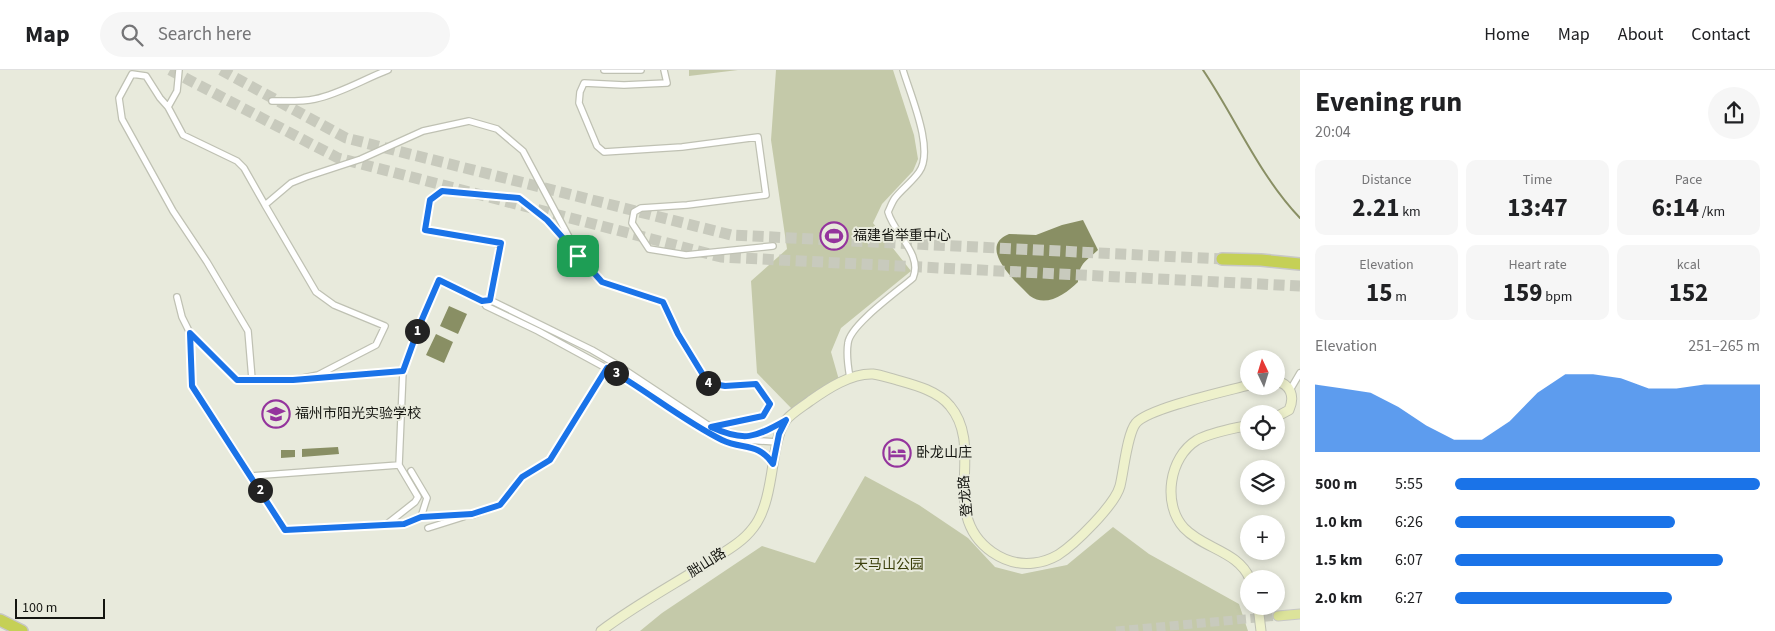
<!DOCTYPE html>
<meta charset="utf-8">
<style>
:root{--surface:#fff;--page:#f6f6f6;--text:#202124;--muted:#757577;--line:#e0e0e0;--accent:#1a73e8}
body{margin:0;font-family:"Source Sans 3","Noto Sans SC",sans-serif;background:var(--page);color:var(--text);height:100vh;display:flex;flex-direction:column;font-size:19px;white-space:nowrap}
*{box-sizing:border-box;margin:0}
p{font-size:16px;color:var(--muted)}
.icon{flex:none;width:28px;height:28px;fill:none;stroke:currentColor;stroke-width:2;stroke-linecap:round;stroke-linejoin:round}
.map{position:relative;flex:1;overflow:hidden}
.panel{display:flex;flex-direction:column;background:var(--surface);width:475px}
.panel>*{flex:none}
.needle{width:32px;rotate:356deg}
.fabs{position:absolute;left:1240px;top:280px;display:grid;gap:10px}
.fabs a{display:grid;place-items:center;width:45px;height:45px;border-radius:50%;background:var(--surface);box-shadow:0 2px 8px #0003;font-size:25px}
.scale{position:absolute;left:15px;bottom:12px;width:90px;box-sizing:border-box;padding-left:5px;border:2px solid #141510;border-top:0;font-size:14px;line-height:18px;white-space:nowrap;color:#141510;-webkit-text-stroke:4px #e8eadc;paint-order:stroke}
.pin{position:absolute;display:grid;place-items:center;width:42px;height:42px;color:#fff;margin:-21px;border-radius:10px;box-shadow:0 2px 8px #0006}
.km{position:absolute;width:25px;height:25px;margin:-12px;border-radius:50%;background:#222;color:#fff;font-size:14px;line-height:25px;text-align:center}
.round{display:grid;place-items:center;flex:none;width:52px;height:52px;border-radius:26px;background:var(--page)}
.headline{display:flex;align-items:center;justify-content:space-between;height:85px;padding:0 15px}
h1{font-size:28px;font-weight:700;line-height:38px}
.metrics{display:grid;grid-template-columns:repeat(3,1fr);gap:8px;height:85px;padding:5px 15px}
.metrics div{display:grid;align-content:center;border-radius:10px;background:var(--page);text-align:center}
.metrics b{font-size:25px;font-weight:700}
.metrics small{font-size:14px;font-weight:400}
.metrics p{font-size:14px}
.chart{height:140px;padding:10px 15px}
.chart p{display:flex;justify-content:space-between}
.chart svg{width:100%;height:90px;margin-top:5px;fill:var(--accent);opacity:.7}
ul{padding:0 15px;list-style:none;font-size:16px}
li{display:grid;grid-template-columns:80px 60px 1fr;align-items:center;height:38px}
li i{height:12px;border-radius:6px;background:var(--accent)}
header{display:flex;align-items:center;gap:30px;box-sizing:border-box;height:70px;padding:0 25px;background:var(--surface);border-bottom:1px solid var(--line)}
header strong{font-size:24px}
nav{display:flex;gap:28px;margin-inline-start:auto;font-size:18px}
.search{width:350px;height:45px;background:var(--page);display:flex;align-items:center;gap:12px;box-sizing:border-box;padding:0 18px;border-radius:28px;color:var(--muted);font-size:19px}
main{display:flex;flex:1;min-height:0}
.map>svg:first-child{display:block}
.green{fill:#c4c9a9}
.water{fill:#898f64}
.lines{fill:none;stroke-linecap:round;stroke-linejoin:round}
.stream{stroke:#898f64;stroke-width:2}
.primary-tunnel{stroke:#c8cabd;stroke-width:9;stroke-dasharray:9 4.5;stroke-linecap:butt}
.highway-tunnel{stroke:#c8cabd;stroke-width:11;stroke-dasharray:11 5.5;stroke-linecap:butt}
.street-casing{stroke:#bfc1b3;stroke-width:8}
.secondary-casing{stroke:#bfc1b3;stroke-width:11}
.primary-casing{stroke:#c7c7c6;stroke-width:11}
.highway-casing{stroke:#c7c7c6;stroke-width:14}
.street{stroke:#fff;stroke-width:5.5}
.secondary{stroke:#eef1cc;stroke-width:9}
.primary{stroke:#dce39a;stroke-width:9}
.highway{stroke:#c5d056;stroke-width:11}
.route-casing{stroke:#fff;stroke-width:10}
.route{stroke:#1a73e8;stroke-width:6}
.labels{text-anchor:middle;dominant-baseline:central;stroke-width:4;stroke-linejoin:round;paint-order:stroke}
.poi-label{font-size:14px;fill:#141510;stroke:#e8eadc;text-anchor:start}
.street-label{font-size:14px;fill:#141510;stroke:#e8eadc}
.park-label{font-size:14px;fill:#3c400b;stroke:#e8eadc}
</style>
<header>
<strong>Map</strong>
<div class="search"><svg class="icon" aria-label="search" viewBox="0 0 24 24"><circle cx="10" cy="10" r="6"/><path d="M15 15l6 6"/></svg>Search here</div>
<nav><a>Home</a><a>Map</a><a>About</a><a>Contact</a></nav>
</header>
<main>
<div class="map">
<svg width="1300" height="561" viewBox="0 0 1300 561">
<rect width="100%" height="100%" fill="#e8eadc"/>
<path class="green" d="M689,0H738L689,6Z
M776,0H893L914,65L918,89L913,101L882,134L873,153L911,201L841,258L831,282L839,310L792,339L757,303L751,211L787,179L771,70Z
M865,406L919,435L968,468L995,497L1022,504L1067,495L1113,457L1149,484L1239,534L1248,561H640L662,543L762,476L815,493Z"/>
<path class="water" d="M1083,150L1098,180C1085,192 1079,193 1078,212C1066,224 1046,238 1030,226C1017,213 976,177 1009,164L1036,165L1062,155Z
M449,236L467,244L458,264L440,256Z
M436,264L453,272L444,293L426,285Z
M338,377L339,384L302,387V379Z
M281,380H295V387L281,388Z"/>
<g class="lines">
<path class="stream" d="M1203,0C1236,49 1259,105 1300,148"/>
<path class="primary-tunnel" d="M1116,561L1278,546"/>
<path class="highway-tunnel" d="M170,0L338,88L721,187L1300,216
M221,0L346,68L731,165L1222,189"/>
<g class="street-casing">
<path id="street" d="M604,0H641
M664,0L667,13L624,15L584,13L580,22L579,33L597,76L604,82L682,77L758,67L766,125L687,135L641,138L634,142L632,153L649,179L686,185L773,176
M272,31C287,31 301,32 315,29C340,24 364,9 388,0
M168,37L177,21L179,0
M177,227L182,247L190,263L237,310H293L318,305L376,275L385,256L334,235L316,222L265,135L291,113L306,107L361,89L423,61L469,51L497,59L523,81L579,186L602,212L663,232L678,265L709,313L725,316L756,314L770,334L763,346L711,357L707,363
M490,230L501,173L425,160L430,130L442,121L519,128L547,150L571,178
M190,263L192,316L285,460L387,454L415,432L418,427L399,395L403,301L420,254L439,210L483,231
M315,308L403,301
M850,308C848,297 846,285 848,273C850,255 898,221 913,208C923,184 894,164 888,142C890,138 892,132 895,128C902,119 912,112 919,102C935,80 910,24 903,0
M252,309L248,261L207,192L173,141L122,49L119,28L132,4L146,6L160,28L168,37L183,65L237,91L244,98L265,135
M1290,320L1300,303
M745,370L777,372
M773,394L763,382L757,379L729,373L707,363L628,310L538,261L486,236L483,231L490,230L592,280L616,294L711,357C743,372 754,369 784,351
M250,406L399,395
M421,447L473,445L500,435L513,419L521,407L550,390L607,298
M387,454H404L421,447L427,428L411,401
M428,458L463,447"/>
</g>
<g class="secondary-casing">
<path id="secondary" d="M1276,311C1291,314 1295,327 1289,340L1276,347
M1249,355C1232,359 1212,362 1197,370C1169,387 1162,434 1184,458C1204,479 1238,481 1250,509
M1258,536L1261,561
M601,561C634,536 671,516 706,494C722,483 741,474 753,458C768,440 771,405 775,382C777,372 779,359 786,350C792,343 802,337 810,331C827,319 851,303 873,304C881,305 889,308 897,310C915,315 938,321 950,336C986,379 938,444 992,482C1005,491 1019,495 1034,493C1043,492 1051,489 1058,485C1075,474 1115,435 1120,416C1124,400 1127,364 1136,353C1149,338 1227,321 1249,315"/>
</g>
<g class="primary-casing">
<path id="primary" d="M1278,546L1300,544"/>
</g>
<g class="highway-casing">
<path id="highway" d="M1222,189L1261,190L1300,194
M0,550L22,561"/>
</g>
<use href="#street" class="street"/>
<use href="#secondary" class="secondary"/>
<use href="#primary" class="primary"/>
<use href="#highway" class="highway"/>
</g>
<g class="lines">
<g class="route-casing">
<path id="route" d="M442,121L519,128L547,150L602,212L663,232L678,264L708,313L725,316L756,314L770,334L763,346L711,357C744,372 755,368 786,350L779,364L773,394C758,372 743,380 722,370C682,350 646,320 607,298L550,390L522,407L500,435L472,444L421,447L404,454L285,460L192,316L190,263L237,310H293L403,301L420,254L439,210L482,231L490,230L501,173L425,160L430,130Z"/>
</g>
<use href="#route" class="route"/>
</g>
<defs>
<g id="stadium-ring" transform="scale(1.4375)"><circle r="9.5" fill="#e8eadc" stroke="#94349d" stroke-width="1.5"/><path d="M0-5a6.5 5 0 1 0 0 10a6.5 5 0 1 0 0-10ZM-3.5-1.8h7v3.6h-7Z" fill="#94349d"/></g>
<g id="school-ring" transform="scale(1.4375)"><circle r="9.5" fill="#e8eadc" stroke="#94349d" stroke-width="1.5"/><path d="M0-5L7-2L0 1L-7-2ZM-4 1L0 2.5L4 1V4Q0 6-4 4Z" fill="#94349d"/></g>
<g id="hotel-ring" transform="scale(1.4375)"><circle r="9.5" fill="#e8eadc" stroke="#94349d" stroke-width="1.5"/><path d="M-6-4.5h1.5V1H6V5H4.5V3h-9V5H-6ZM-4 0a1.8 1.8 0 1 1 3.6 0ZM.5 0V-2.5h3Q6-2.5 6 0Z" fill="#94349d"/></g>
</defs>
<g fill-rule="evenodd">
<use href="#stadium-ring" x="834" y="166"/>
<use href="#school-ring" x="276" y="344"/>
<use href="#hotel-ring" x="897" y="383"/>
</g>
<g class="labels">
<g class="poi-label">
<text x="853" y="166">福建省举重中心</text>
<text x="295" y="344">福州市阳光实验学校</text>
<text x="916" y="383">卧龙山庄</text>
</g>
<g class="street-label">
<text transform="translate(966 426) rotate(-95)">登龙路</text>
<text transform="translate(707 493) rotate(-32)">胐山路</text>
</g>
<g class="park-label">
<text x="889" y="495">天马山公园</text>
</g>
</g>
</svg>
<div class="fabs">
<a><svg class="needle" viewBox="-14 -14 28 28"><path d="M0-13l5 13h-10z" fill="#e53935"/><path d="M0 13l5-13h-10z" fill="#757577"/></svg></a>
<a><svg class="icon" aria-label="locate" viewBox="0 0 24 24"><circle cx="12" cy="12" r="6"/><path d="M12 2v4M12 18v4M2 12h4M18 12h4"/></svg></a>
<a><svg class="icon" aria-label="layers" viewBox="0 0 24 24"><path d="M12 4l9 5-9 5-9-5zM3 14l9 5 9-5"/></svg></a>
<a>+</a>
<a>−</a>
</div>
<div class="scale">100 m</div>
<div class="pin" style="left:578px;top:186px;background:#1e9e55"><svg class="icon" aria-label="arrive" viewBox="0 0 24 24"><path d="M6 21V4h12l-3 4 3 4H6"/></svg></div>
<b class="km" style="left:417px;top:261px">1</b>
<b class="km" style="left:260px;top:420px">2</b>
<b class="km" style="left:616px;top:303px">3</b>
<b class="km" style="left:708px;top:313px">4</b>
</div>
<section class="panel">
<div class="headline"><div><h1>Evening run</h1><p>20:04</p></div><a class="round"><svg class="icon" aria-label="share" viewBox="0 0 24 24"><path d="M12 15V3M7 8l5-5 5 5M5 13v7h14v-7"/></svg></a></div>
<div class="metrics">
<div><p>Distance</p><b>2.21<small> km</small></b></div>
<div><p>Time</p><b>13:47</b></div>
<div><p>Pace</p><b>6:14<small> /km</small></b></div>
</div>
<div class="metrics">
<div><p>Elevation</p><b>15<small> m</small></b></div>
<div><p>Heart rate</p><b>159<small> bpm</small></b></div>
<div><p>kcal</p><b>152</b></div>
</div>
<div class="chart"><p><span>Elevation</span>251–265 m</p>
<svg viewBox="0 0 160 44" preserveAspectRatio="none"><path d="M0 44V11L10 13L20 15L30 22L40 31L50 38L60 38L70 29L80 15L90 6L100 6L110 8L120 13L130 13L140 11L150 11L160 11V44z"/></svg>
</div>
<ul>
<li><b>500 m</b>5:55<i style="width:100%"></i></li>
<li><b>1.0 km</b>6:26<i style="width:72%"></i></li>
<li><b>1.5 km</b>6:07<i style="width:88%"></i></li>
<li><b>2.0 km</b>6:27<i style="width:71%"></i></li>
</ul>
</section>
</main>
